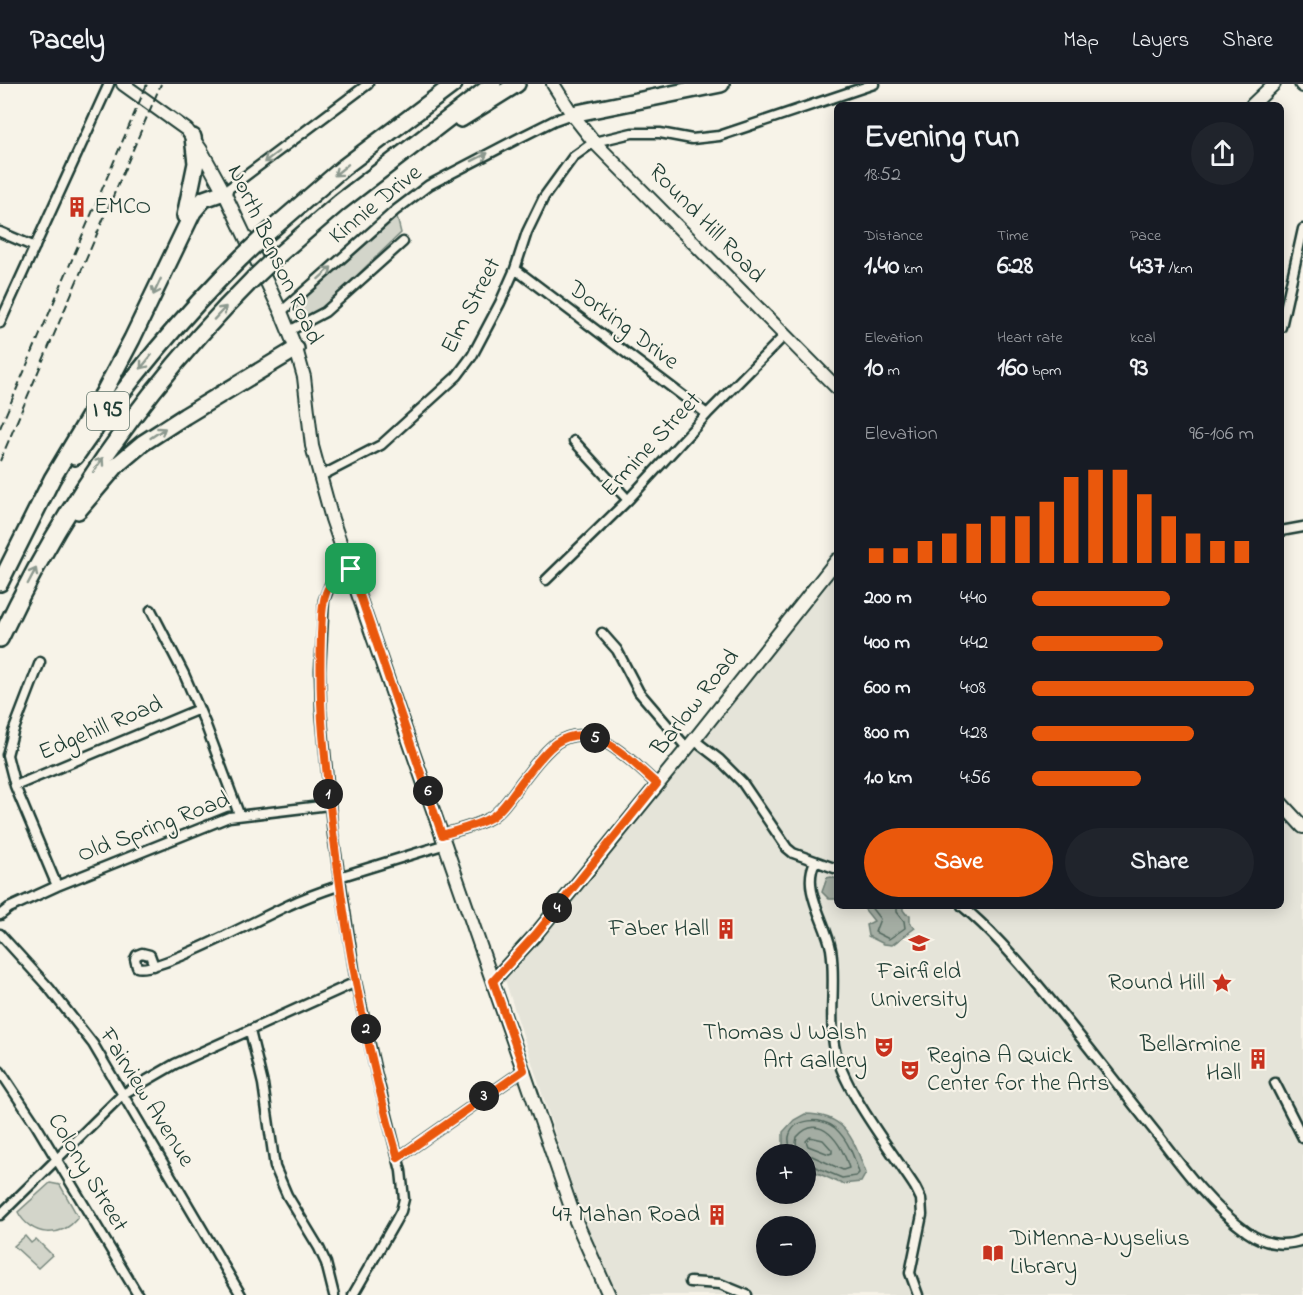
<!DOCTYPE html>
<meta charset="utf-8">
<style>
:root{--surface:#171b24;--page:#20242c;--text:#f1f3f6;--muted:#9ea1a6;--line:#363941;--accent:#ea580c}
body{margin:0;font-family:"Indie Flower",sans-serif;background:var(--page);color:var(--text);height:100vh;display:flex;flex-direction:column;font-size:22px;white-space:nowrap}
*{box-sizing:border-box;margin:0}
p{font-size:20px;color:var(--muted)}
.icon{flex:none;width:33px;height:33px;fill:none;stroke:currentColor;stroke-width:2;stroke-linecap:round;stroke-linejoin:round}
.map{position:relative;flex:1;overflow:hidden}
.drawer{position:absolute;left:834px;top:18px;width:450px;height:807px;display:flex;flex-direction:column;background:var(--surface);border-radius:9px;box-shadow:0 3px 15px #0003}
.drawer>*{flex:none}
.controls{position:absolute;left:756px;top:1060px;display:grid;gap:12px}
.controls a{display:grid;place-items:center;width:60px;height:60px;border-radius:50%;background:var(--surface);box-shadow:0 3px 15px #0003;font-size:30px}
.pin{position:absolute;display:grid;place-items:center;width:51px;height:51px;color:#fff;margin:-26px;border-radius:12px;box-shadow:0 3px 9px #0006}
.km{position:absolute;width:30px;height:30px;margin:-15px;border-radius:50%;background:#222;color:#fff;font-size:16px;line-height:30px;text-align:center}
.round{display:grid;place-items:center;flex:none;width:63px;height:63px;border-radius:32px;background:var(--page)}
.head{display:flex;align-items:center;justify-content:space-between;height:102px;padding:0 30px}
h1{font-size:33px;font-weight:800;line-height:45px}
.stats{display:grid;grid-template-columns:repeat(3,1fr);gap:9px;height:102px;padding:6px 30px}
.stats div{display:grid;align-content:center}
.stats b{font-size:26px;font-weight:800}
.stats small{font-size:16px;font-weight:400}
.stats p{font-size:16px}
.chart{height:168px;padding:12px 30px}
.chart p{display:flex;justify-content:space-between}
.chart svg{width:100%;height:108px;margin-top:6px;stroke:var(--accent);stroke-width:6}
.action{display:flex;gap:12px;margin-top:auto;padding:12px 30px}
.action a{flex:1;height:69px;border-radius:36px;background:var(--accent);color:#fff;font-size:24px;font-weight:800;line-height:69px;text-align:center}
.action a+a{background:var(--page);color:var(--text)}
ul{padding:0 30px;list-style:none;font-size:20px}
li{display:grid;grid-template-columns:96px 72px 1fr;align-items:center;height:45px}
li i{height:15px;border-radius:8px;background:var(--accent)}
header{display:flex;align-items:center;gap:36px;box-sizing:border-box;height:84px;padding:0 30px;background:var(--surface);border-bottom:2px solid var(--line)}
header strong{font-size:28px}
nav{display:flex;gap:33px;margin-inline-start:auto;font-size:21px}
.map>svg:first-child{display:block}
.built{fill:#e5e4d9;fill-rule:evenodd}
.green{fill:#d3d5ca;stroke:#79897f;stroke-width:1.5}
.water{fill:#a4ada3;stroke:#6f8077;stroke-width:1.5}
.lines{fill:none;stroke-linecap:round;stroke-linejoin:round}
.shore{stroke:#546a60;stroke-width:1.5}
.street-casing{stroke:#1f3d34;stroke-width:13}
.secondary-casing{stroke:#1f3d34;stroke-width:16}
.highway-casing{stroke:#1f3d34;stroke-width:20}
.street{stroke:#f7f3e8;stroke-width:8}
.secondary{stroke:#f7f3e8;stroke-width:12}
.highway{stroke:#f7f3e8;stroke-width:15}
.rail{stroke:#1f3d34;stroke-width:2;stroke-dasharray:9 4.5;stroke-linecap:butt}
.highway-bridge-casing{stroke:#1f3d34;stroke-width:20;stroke-linecap:butt}
.highway-bridge{stroke:#f7f3e8;stroke-width:15}
.oneway{stroke:#8b988e}
.route-casing{stroke:#fff;stroke-width:12}
.route{stroke:#ea580c;stroke-width:8}
.labels{text-anchor:middle;dominant-baseline:central;stroke-width:4.5;stroke-linejoin:round;paint-order:stroke}
.shield{fill:#f7f3e8;stroke:#60746a;stroke-width:1.5}
.shield-label{font-size:22px;font-weight:bold;fill:#1f3d34}
.street-label{font-size:24px;fill:#1f3d34;stroke:#f7f3e8}
.poi-label{font-size:24px;fill:#1f3d34;stroke:#f7f3e8;text-anchor:end}
</style>
<header>
<strong>Pacely</strong>
<nav><a>Map</a><a>Layers</a><a>Share</a></nav>
</header>
<div class="map">
<svg width="1303" height="1211" viewBox="0 0 1303 1211">
<rect width="100%" height="100%" fill="#f7f3e8"/>
<filter id="ink" filterUnits="userSpaceOnUse"><feTurbulence type="fractalNoise" baseFrequency=".0167" numOctaves="2"/><feDisplacementMap in="SourceGraphic" scale="12" xChannelSelector="R" yChannelSelector="G"/><feConvolveMatrix kernelMatrix="1 2 1 2 8 2 1 2 1" color-interpolation-filters="sRGB"/></filter>
<g filter="url(#ink)">
<path class="built" d="M837,490V822H1281V727L1303,753V1211H617L609,1198L581,1129L505,896ZM766,1071H806V1110H766ZM766,1143H806V1182H766Z"/>
<path class="green" d="M397,133L401,149L325,222L313,231L305,234L295,223Z
M50,1099L60,1101L78,1133C62,1156 30,1152 18,1128Z
M25,1152L31,1159L36,1155L52,1171L38,1184L14,1162Z"/>
<path class="water" d="M831,793L837,795V815H829L822,808L827,794Z
M862,822H903V826L906,830L910,831V839L915,844L892,861L884,860L868,852L866,841L874,837Z
M805,1030C846,1030 853,1055 866,1089L861,1098L842,1100L806,1084V1071H787L783,1063V1048L794,1036Z"/>
<g class="lines">
<path class="shore" d="M870,822L880,835L875,848L889,855L905,844L904,837L897,828V822
M810,1053L823,1056L832,1066V1069L829,1070L808,1062L806,1057Z
M792,1071C791,1065 788,1060 789,1053C793,1033 823,1033 835,1044C848,1056 854,1072 859,1089L856,1092L842,1094L806,1079
M800,1071L796,1059L797,1053C820,1026 843,1061 849,1084L843,1086L812,1072H806"/>
<g class="street-casing">
<path id="street" d="M224,108L368,0
M0,148L35,163
M515,185L707,330
M281,228L396,126L429,101L521,53L555,36L572,30
M0,239L109,0
M1281,243L1303,145
M289,247L325,228L403,158
M574,357L628,416
M319,393L381,361L457,292L472,272L500,219L515,185L527,148L544,113L573,73L594,58L632,49H660L692,55L719,52L874,0
M1281,447L1303,443
M351,485L330,501L324,516L320,586L321,626L333,751L356,898L376,988L401,1087L404,1115L401,1127L395,1138L353,1211
M546,496L628,416L707,330L785,251
M151,526L184,590L205,639L239,730
M602,549L617,566L639,608L687,664
M40,578L13,648L7,671L15,702L57,802
M694,656L720,676L742,698L787,764L793,769L837,785
M15,702L199,625
M442,751C457,746 476,742 490,734C503,726 513,709 523,696C533,683 543,669 556,659C594,633 631,678 657,700
M815,778C801,805 826,838 831,865C836,897 829,930 834,961C841,1003 891,1066 915,1103L921,1115L922,1131L910,1189L918,1211
M339,793L446,760
M962,822C990,845 1014,873 1038,901C1080,951 1119,1003 1160,1054C1185,1087 1213,1124 1247,1148C1264,1160 1284,1163 1303,1156
M0,831L9,824L57,802L229,733L329,721
M0,850L49,904L93,960L241,1211
M154,882L150,871L142,869L137,871L135,875L137,883C155,891 266,831 289,821C306,813 323,807 341,801
M250,947L263,1000L275,1083L287,1111L319,1164L326,1179L334,1211
M0,987L36,1041L138,1211
M1275,999L1303,1054
M398,1074L524,986
M0,1131L123,1010L175,980L356,898
M690,1198L720,1200L747,1211"/>
</g>
<g class="secondary-casing">
<path id="secondary" d="M123,0L187,46L201,66L224,108L281,228L296,265L304,293L312,362L332,435L575,1135L609,1211
M553,0L572,30L594,58L837,304
M1301,0L1303,2
M1252,21L1274,0
M1281,719L1303,743
M493,897L536,850L694,656L837,476"/>
</g>
<g class="highway-casing">
<path id="highway" d="M572,30L721,0
M461,35L517,0
M185,132L196,79L193,53
M263,153L344,83L454,0
M274,175L340,118L493,0
M75,373C125,301 180,234 242,173
M78,427L118,380L143,359L185,332L296,265
M0,499L52,395L104,308L132,255L193,128L204,115L224,108
M0,555C63,421 148,300 253,195"/>
</g>
<use href="#street" class="street"/>
<use href="#secondary" class="secondary"/>
<use href="#highway" class="highway"/>
<path class="rail" d="M0,344L147,0
M0,377L161,0"/>
<g class="highway-bridge-casing">
<path id="highway-bridge" d="M242,173L263,153
M253,195L274,175"/>
</g>
<use href="#highway-bridge" class="highway-bridge"/>
</g>
<defs><path id="oneway-shaft" d="M-6 0H5M1.5-3L5.5 0L1.5 3" fill="none" stroke-width="1.6" stroke-linecap="round" stroke-linejoin="round" transform="scale(1.5)"/></defs>
<g class="oneway">
<use href="#oneway-shaft" transform="translate(271 73) rotate(143)"/>
<use href="#oneway-shaft" transform="translate(480 73) rotate(-27)"/>
<use href="#oneway-shaft" transform="translate(341 86) rotate(141)"/>
<use href="#oneway-shaft" transform="translate(325 189) rotate(-42)"/>
<use href="#oneway-shaft" transform="translate(157 203) rotate(115)"/>
<use href="#oneway-shaft" transform="translate(220 229) rotate(-47)"/>
<use href="#oneway-shaft" transform="translate(146 278) rotate(129)"/>
<use href="#oneway-shaft" transform="translate(158 349) rotate(-34)"/>
<use href="#oneway-shaft" transform="translate(98 381) rotate(-56)"/>
<use href="#oneway-shaft" transform="translate(32 492) rotate(-62)"/>
</g>
</g>
<g class="lines" filter="url(#ink)">
<g class="route-casing">
<path id="route" d="M351,485L442,751C457,746 476,742 490,734C503,726 513,709 523,696C533,683 543,669 556,659C594,633 631,678 657,700L536,850L493,897L524,986L398,1074C357,936 335,792 323,650C320,616 320,583 321,550C322,537 321,522 326,509C330,497 341,491 351,485Z"/>
</g>
<use href="#route" class="route"/>
</g>
<defs>
<g id="building-bare" transform="scale(1.62)"><path d="M-4-6H4V6H1V3H-1V6H-4ZM-2.5-4.3h1.7v1.8h-1.7ZM.8-4.3h1.7v1.8H.8ZM-2.5-1h1.7V.8h-1.7ZM.8-1h1.7V.8H.8Z" fill="#c8321e" stroke="#f7f3e8" stroke-width="2.5" paint-order="stroke"/></g>
<g id="university-bare" transform="scale(1.62)"><path d="M0-5L7-2L0 1L-7-2ZM-4 1L0 2.5L4 1V4Q0 6-4 4Z" fill="#c8321e" stroke="#f7f3e8" stroke-width="2.5" paint-order="stroke"/></g>
<g id="sight-bare" transform="scale(1.62)"><path d="M0-6L1.8-2.2L6-1.7L2.9 1.2L3.7 5.4L0 3.3L-3.7 5.4L-2.9 1.2L-6-1.7L-1.8-2.2Z" fill="#c8321e" stroke="#f7f3e8" stroke-width="2.5" paint-order="stroke"/></g>
<g id="theatre-bare" transform="scale(1.62)"><path d="M-5-5.5Q0-4 5-5.5V0Q5 5 0 6Q-5 5-5 0ZM-3.3-2.5H-1v1.5H-3.3ZM1-2.5H3.3v1.5H1ZM-2.8 1Q0 5.5 2.8 1Z" fill="#c8321e" stroke="#f7f3e8" stroke-width="2.5" paint-order="stroke"/></g>
<g id="library-bare" transform="scale(1.62)"><path d="M-6-4Q-3-5.5-.7-3.5V5Q-3 3-6 4ZM6-4Q3-5.5 .7-3.5V5Q3 3 6 4Z" fill="#c8321e" stroke="#f7f3e8" stroke-width="2.5" paint-order="stroke"/></g>
</defs>
<g fill-rule="evenodd">
<use href="#building-bare" x="77" y="123"/>
<use href="#building-bare" x="726" y="845"/>
<use href="#university-bare" x="919" y="859"/>
<use href="#sight-bare" x="1222" y="899"/>
<use href="#theatre-bare" x="884" y="963"/>
<use href="#building-bare" x="1258" y="975"/>
<use href="#theatre-bare" x="910" y="986"/>
<use href="#building-bare" x="717" y="1131"/>
<use href="#library-bare" x="993" y="1169"/>
</g>
<g class="labels">
<rect class="shield" x="87" y="308" width="42" height="38" rx="4.5"/>
<g class="shield-label">
<text x="108" y="327">I 95</text>
</g>
<g class="street-label">
<text transform="translate(376 121) rotate(-39)">Kinnie Drive</text>
<text transform="translate(706 140) rotate(46)">Round Hill Road</text>
<text transform="translate(274 171) rotate(65)">North Benson Road</text>
<text transform="translate(472 222) rotate(-63)">Elm Street</text>
<text transform="translate(623 242) rotate(37)">Dorking Drive</text>
<text transform="translate(652 361) rotate(-47)">Ermine Street</text>
<text transform="translate(696 619) rotate(-52)">Barlow Road</text>
<text transform="translate(101 645) rotate(-23)">Edgehill Road</text>
<text transform="translate(154 744) rotate(-21)">Old Spring Road</text>
<text transform="translate(146 1014) rotate(58)">Fairview Avenue</text>
<text transform="translate(87 1089) rotate(59)">Colony Street</text>
</g>
<g class="poi-label">
<text x="94" y="123" text-anchor="start">EMCO</text>
<text x="709" y="845">Faber Hall</text>
<text x="919" y="888" text-anchor="middle">Fairfield<tspan x="919" dy="28">University</tspan></text>
<text x="1205" y="899">Round Hill</text>
<text x="867" y="949">Thomas J Walsh<tspan x="867" dy="28">Art Gallery</tspan></text>
<text x="1241" y="961">Bellarmine<tspan x="1241" dy="28">Hall</tspan></text>
<text x="927" y="972" text-anchor="start">Regina A Quick<tspan x="927" dy="28">Center for the Arts</tspan></text>
<text x="700" y="1131">47 Mahan Road</text>
<text x="1010" y="1155" text-anchor="start">DiMenna-Nyselius<tspan x="1010" dy="28">Library</tspan></text>
</g>
</g>
</svg>
<div class="controls">
<a>+</a>
<a>−</a>
</div>
<div class="pin" style="left:351px;top:485px;background:#1e9e55"><svg class="icon" aria-label="arrive" viewBox="0 0 24 24"><path d="M6 21V4h12l-3 4 3 4H6"/></svg></div>
<b class="km" style="left:328px;top:710px">1</b>
<b class="km" style="left:366px;top:945px">2</b>
<b class="km" style="left:484px;top:1012px">3</b>
<b class="km" style="left:557px;top:824px">4</b>
<b class="km" style="left:595px;top:654px">5</b>
<b class="km" style="left:428px;top:707px">6</b>
<section class="drawer">
<div class="head"><div><h1>Evening run</h1><p>18:52</p></div><a class="round"><svg class="icon" aria-label="share" viewBox="0 0 24 24"><path d="M12 15V3M7 8l5-5 5 5M5 13v7h14v-7"/></svg></a></div>
<div class="stats">
<div><p>Distance</p><b>1.40<small> km</small></b></div>
<div><p>Time</p><b>6:28</b></div>
<div><p>Pace</p><b>4:37<small> /km</small></b></div>
</div>
<div class="stats">
<div><p>Elevation</p><b>10<small> m</small></b></div>
<div><p>Heart rate</p><b>160<small> bpm</small></b></div>
<div><p>kcal</p><b>93</b></div>
</div>
<div class="chart"><p><span>Elevation</span>96–106 m</p>
<svg viewBox="0 0 160 44" preserveAspectRatio="none"><path d="M5 44V38M15 44V38M25 44V35M35 44V32M45 44V28M55 44V25M65 44V25M75 44V19M85 44V9M95 44V6M105 44V6M115 44V16M125 44V25M135 44V32M145 44V35M155 44V35"/></svg>
</div>
<ul>
<li><b>200 m</b>4:40<i style="width:62%"></i></li>
<li><b>400 m</b>4:42<i style="width:59%"></i></li>
<li><b>600 m</b>4:08<i style="width:100%"></i></li>
<li><b>800 m</b>4:28<i style="width:73%"></i></li>
<li><b>1.0 km</b>4:56<i style="width:49%"></i></li>
</ul>
<div class="action"><a>Save</a><a>Share</a></div>
</section>
</div>
